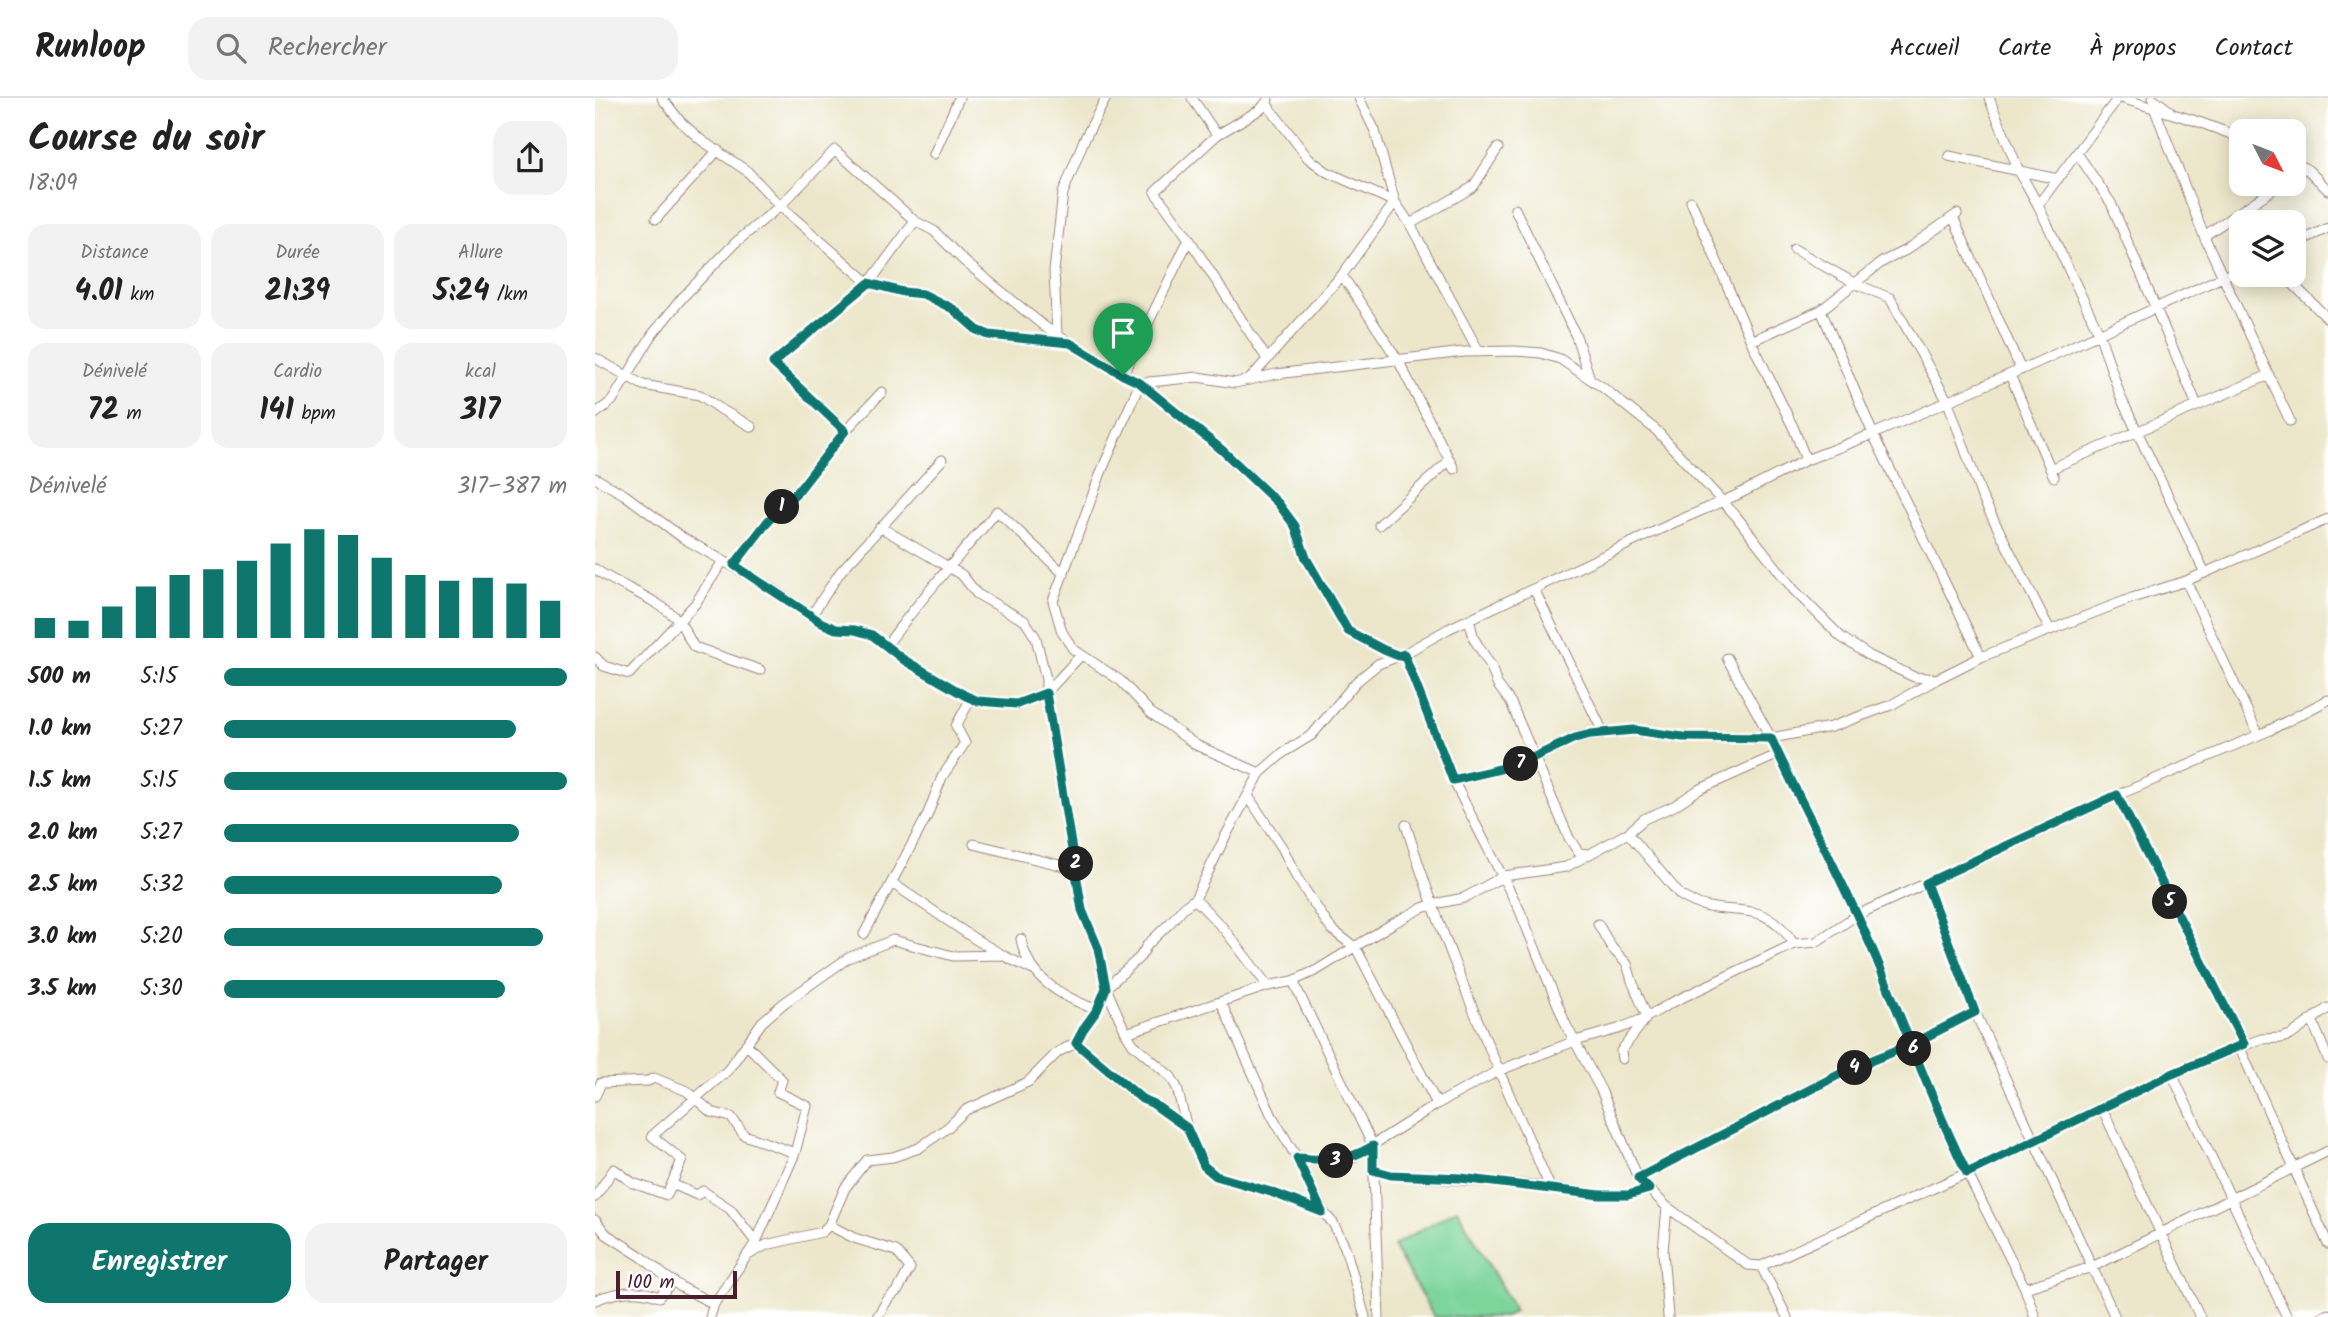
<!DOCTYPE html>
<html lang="fr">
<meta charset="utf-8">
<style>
:root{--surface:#fff;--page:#f2f2f2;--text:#222;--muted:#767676;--line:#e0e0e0;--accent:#0f766e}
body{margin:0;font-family:Kalam,sans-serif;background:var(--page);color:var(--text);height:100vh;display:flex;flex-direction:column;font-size:26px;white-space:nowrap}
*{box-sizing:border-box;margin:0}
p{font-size:23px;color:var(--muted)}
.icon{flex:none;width:38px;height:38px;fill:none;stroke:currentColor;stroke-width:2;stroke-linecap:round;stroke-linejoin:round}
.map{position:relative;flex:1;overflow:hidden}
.details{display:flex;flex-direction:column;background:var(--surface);width:595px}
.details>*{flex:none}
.needle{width:46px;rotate:132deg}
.buttons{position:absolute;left:1634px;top:21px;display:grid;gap:14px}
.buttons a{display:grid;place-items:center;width:77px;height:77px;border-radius:14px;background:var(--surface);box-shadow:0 4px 18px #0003;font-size:35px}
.scale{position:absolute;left:21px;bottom:18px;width:121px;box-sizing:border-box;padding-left:7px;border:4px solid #4a1f2b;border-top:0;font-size:19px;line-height:24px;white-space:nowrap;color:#4a1f2b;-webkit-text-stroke:5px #fff;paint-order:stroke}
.pin{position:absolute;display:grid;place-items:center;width:60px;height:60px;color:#fff;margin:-72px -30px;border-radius:50% 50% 50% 0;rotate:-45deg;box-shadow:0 0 7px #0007}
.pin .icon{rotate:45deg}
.km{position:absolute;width:35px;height:35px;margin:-18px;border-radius:50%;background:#222;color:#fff;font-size:19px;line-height:35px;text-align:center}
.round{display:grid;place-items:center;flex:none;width:74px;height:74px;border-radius:21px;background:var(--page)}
.summary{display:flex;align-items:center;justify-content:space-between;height:119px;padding:0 28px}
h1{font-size:38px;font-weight:600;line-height:52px}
.figures{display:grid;grid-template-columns:repeat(3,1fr);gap:10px;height:119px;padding:7px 28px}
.figures div{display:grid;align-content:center;border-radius:18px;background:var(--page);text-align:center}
.figures b{font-size:30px;font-weight:600}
.figures small{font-size:19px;font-weight:400}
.figures p{font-size:19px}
.chart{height:196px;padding:14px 28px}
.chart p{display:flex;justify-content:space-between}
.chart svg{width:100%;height:126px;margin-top:7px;stroke:var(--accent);stroke-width:6}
.cta{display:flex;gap:14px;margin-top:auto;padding:14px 28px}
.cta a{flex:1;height:80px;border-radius:21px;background:var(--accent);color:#fff;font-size:28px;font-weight:600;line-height:80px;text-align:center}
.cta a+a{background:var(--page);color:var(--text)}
ul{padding:0 28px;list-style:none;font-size:23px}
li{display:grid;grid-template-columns:112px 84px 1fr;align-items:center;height:52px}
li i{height:18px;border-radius:9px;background:var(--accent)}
header{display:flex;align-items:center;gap:42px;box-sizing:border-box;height:98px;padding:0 35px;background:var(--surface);border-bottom:2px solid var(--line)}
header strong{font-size:33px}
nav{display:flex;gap:38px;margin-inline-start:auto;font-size:24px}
.search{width:490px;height:63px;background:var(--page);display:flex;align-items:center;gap:18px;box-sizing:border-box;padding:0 24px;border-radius:21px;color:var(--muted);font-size:26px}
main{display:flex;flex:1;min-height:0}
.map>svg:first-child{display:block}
.green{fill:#7dd59b;stroke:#647a63;stroke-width:2}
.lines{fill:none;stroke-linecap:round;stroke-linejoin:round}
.minor-casing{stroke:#9b837b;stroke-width:11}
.minor{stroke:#fff;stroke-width:9}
.route-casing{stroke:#fff;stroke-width:14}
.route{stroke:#0f766e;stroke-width:9}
</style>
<header>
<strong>Runloop</strong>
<div class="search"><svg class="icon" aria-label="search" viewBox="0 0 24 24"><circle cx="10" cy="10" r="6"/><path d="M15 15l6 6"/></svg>Rechercher</div>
<nav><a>Accueil</a><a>Carte</a><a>À propos</a><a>Contact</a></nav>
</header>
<main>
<section class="details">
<div class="summary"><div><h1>Course du soir</h1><p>18:09</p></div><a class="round"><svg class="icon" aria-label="share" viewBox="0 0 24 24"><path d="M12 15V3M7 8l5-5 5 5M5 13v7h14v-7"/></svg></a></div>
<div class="figures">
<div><p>Distance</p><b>4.01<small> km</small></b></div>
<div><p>Durée</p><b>21:39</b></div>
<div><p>Allure</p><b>5:24<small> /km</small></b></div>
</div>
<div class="figures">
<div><p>Dénivelé</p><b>72<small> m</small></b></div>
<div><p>Cardio</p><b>141<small> bpm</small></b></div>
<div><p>kcal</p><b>317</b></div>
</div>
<div class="chart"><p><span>Dénivelé</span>317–387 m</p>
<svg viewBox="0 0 160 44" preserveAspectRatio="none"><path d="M5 44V37M15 44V38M25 44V33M35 44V26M45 44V22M55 44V20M65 44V17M75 44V11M85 44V6M95 44V8M105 44V16M115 44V22M125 44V24M135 44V23M145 44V25M155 44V31"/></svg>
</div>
<ul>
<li><b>500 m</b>5:15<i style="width:100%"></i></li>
<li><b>1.0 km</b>5:27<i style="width:85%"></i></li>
<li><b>1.5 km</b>5:15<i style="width:100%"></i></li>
<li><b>2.0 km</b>5:27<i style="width:86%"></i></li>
<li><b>2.5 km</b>5:32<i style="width:81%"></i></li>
<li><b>3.0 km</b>5:20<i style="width:93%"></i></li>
<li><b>3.5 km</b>5:30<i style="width:82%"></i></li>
</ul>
<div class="cta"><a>Enregistrer</a><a>Partager</a></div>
</section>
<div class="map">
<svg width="1733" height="1219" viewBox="0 0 1733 1219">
<rect width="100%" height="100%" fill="#fff"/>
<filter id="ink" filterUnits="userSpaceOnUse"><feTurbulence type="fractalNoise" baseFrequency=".0143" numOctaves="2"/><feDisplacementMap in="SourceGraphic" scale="14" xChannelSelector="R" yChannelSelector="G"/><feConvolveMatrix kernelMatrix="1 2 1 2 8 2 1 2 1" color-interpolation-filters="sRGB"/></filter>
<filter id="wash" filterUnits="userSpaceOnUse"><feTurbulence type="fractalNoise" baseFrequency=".00686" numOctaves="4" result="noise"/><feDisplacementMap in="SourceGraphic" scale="28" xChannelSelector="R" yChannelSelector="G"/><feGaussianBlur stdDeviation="1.57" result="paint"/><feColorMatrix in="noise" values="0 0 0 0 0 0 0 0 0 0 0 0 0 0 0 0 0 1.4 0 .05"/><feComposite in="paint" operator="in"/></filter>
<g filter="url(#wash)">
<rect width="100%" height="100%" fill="#ece7cb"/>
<path class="green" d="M862,1111L920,1213L910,1219H839L798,1148Z"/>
</g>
<g filter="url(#ink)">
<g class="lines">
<g class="minor-casing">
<path id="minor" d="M67,0L85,23L106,42L152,73L185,108L274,185L308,194L328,196L358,211L382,232L394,238L472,245
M597,0L622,37
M764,0L780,33L800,104L815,126L884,254
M1394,0L1424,73L1443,107L1504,235L1526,300L1610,475
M1526,0L1601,23L1647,40
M1558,0L1575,13
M1560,12L1609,138L1695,323
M1482,55L1516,105L1602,307
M339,56L364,0
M1354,58L1463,81
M1699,64L1713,72L1733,92
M1699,77L1710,70
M1096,103L1156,243L1199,331L1211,362
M1443,107L1523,0
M920,111L981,238L995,281
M1362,116L1311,152L1287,164L1226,212L1278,336L1386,559
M1358,119L1426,272
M61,121L123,52
M815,126L878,89L903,50
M1609,138L1686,86
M1699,146L1733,130
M1199,151L1261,186L1295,200L1353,304L1387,399L1455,532
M747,177L803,262L859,371
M1689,177L1733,221
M462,237L459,173L468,95L489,42L511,0
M1156,243L1226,212
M0,260L48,287L105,297L127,312L157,329
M672,261L594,141L560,94L622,37L666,11L673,2
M528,277L594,141
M1415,277L1459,379
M654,282L747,177L800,104L732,74L713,60L671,5
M545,285L603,279L640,285L681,276L869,254L920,253L946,255L965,261L1007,289L1061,332L1141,418L1199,492L1246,539L1275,558L1319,579L1342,581
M545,285L507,372L458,503L467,534L478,551L526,583L556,615L601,647L665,675
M0,316L17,303L57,237L87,200L140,145L185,108L240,52L320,123L339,133L369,163L450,229L493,257L545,285L627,352L672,393L700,427L711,460L753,533L765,541L803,557
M250,333L178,265L274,185L320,123
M1455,371L1674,277
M0,380L30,397L88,440L178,491L227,525L241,531L260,532L277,537L309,562L371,598L383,602L422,606L451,595L486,557
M784,427L855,362
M285,429L367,477L382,496L430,523L441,540L451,581V595L487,812L503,850L511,890L531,935L538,946L576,979L582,990L592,1030L609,1067L621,1078L676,1094L728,1114L738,1125L750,1149L770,1219
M139,467L173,423L204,392L241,343L287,294
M0,471C25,489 59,499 81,520C89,528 93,540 99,549L165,572
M1591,483L1663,636
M939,491L1008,634
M216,518L246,473L347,362
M874,521L879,541L896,568L902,586L916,605L974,740L984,755L993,756
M292,547C325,500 365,458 402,413L469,476
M809,556L858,682L925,813L971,927L1006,992L1043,1080L1072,1109L1153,1167L1166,1168L1372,1075L1577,976L1666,941L1686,940L1696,937L1733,910
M0,559L9,568L34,576L100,506L128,463
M1132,560L1176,640L1262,817L1317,946L1350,1031L1430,1190L1440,1219
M858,682L922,668L980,640L996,636L1039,632L1088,639L1176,640L1236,629L1296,607L1342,581L1386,559L1537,500L1591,483L1733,421
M1522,697L1649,946
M653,698L688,751L702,780L736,831L761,850L842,1006
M811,727C849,850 903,972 955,1089
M1033,735L1049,721L1079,708L1103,692L1184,656
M379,746L481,771
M297,785L380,841L409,858L438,872
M1331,785L1380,914L1520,1219
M600,801L628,830L673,888
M1003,826L1017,850L1032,866L1037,883L1052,919L1026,953L1027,961
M269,836L332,718L347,679L370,645L361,628L376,600
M426,841C433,881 468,899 502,912
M698,883L778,1048L784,1219
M626,904L677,1018L702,1060L728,1114
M1717,922L1733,961
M531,935L673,888L698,883L722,872L797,826L827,810L839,806L869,800L909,778L971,769L1033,735L1085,797C1131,827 1165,792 1199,846
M481,945L547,1001L557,1005L592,1030
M1644,948L1733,1146
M1577,976L1692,1219
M0,998L6,985L53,983L59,980L92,993L116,1014L136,1019L149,1037L200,1055
M1507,1010L1605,1219
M702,1060L746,1063L757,1060L842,1006L903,973L980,943L1023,931L1048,921L1078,904L1199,846L1221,844L1262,817L1530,694L1673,633L1733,602
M778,1072L796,1077L937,1087L1005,1097H1033L1054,1091
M1043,1080L1253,972L1317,946L1380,914
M77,1086L102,1097L108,1093L135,1111L161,1144
M0,1099L19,1071L38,1085L72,1097L87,1062L57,1038L133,972L167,924L189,905L253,860L298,842L358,858L406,857
M1072,1109L1068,1153L1073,1219
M0,1122L11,1136L47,1159L70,1178L86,1189L119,1206
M234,1127L259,1140L301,1153L315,1170L303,1192L293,1201L282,1219
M155,1156L171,1147L227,1134L234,1127L250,1090L272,1062L298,1059L324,1050L352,1030L371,1012L433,984L463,954L481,945L489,930L502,912L511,890L545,859L553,846L575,825L589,809L600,801L630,739L665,675L689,654L717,637L761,584L783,566L809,556L853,531L1078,425L1142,397L1211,362L1278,336L1441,265L1647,170
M1166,1168L1192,1219
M1430,1190L1497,1169L1733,1053
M0,1202C21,1194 42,1190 64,1199L78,1183
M115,1219L119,1206L161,1144L200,1055L212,1008L183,994L187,982L151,946
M1727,1219L1733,1216"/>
</g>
<use href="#minor" class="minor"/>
</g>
</g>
<g class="lines" filter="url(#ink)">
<g class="route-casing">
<path id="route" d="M528,277L475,245L394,237L382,232L358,211L328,196L308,194L274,185L178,265L250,333L204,392L173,423L139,467L227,525L241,531L260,532L277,537L309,562L371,598L383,603L422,606L451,595L487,812L503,850L511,890L502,912L489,930L481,945L547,1001L557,1005L592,1030L609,1068L621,1078L676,1094L727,1114L702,1060C736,1062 747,1066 778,1048V1072L796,1077L866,1080L1005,1097H1033L1054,1091L1043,1080L1253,972L1317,946L1380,914L1331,785L1522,697L1649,946L1577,976L1372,1075C1337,1004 1310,929 1279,855C1248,782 1209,712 1176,640L1088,639L1039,632L996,636L980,640L922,667L858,682L809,556L804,558L789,552L753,533L711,460L700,428L683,405L627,352L545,285L528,277"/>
</g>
<use href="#route" class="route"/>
</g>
</svg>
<div class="buttons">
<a><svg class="needle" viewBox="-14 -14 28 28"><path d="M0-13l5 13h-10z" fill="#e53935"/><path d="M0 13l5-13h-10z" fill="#767676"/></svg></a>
<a><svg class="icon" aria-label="layers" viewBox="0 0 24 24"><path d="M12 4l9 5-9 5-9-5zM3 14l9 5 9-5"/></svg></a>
</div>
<div class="scale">100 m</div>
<div class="pin" style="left:528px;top:277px;background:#1e9e55"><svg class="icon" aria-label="arrive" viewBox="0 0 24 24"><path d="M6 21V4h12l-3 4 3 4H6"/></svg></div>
<b class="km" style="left:187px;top:409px">1</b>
<b class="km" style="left:481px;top:766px">2</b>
<b class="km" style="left:741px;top:1063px">3</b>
<b class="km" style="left:1260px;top:970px">4</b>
<b class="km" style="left:1575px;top:804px">5</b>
<b class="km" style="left:1319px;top:951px">6</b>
<b class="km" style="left:926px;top:666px">7</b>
</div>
</main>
